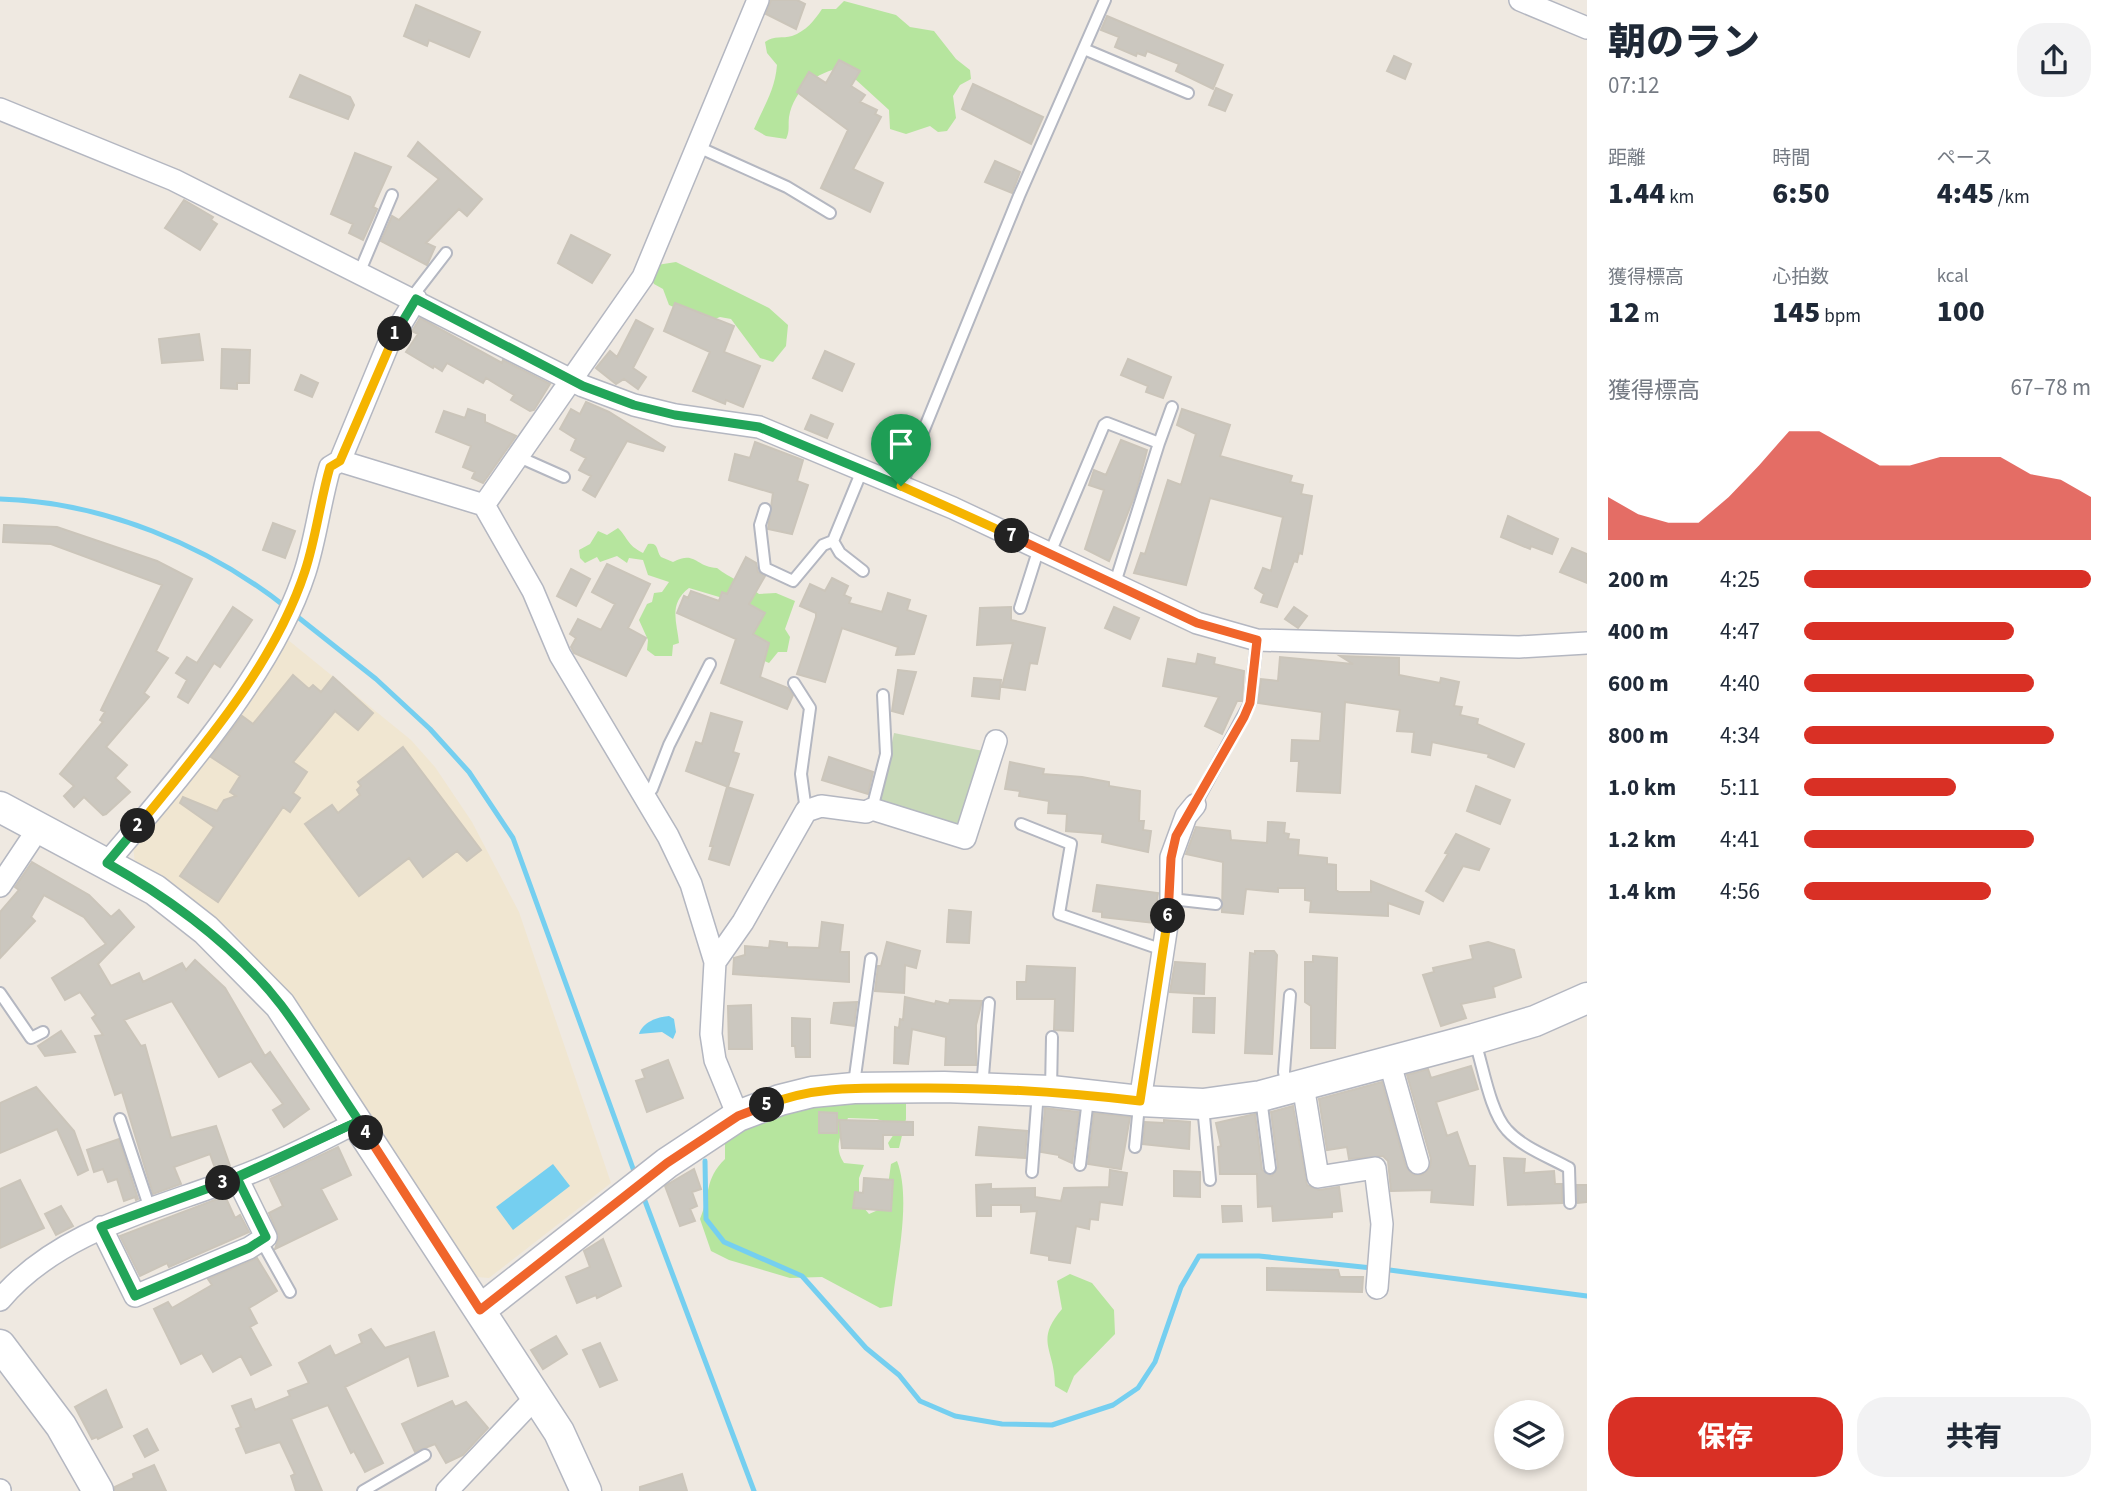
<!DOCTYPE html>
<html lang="ja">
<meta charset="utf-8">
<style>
:root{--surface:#fff;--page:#f2f2f3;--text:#1f2937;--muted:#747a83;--accent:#d93025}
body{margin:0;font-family:"Source Sans 3","Noto Sans JP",sans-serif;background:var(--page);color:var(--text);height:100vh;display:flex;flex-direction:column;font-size:26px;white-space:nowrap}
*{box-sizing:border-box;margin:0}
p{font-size:23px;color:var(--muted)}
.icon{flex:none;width:38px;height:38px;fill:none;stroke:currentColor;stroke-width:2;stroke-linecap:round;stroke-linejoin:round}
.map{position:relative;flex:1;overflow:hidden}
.panel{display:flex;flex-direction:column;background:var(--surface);width:525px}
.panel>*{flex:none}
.tools{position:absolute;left:1494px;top:1400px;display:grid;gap:14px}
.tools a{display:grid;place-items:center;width:70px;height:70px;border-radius:50%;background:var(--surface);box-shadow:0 4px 10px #0003;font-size:35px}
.pin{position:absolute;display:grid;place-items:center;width:60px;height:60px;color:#fff;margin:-72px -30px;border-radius:50% 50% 50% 0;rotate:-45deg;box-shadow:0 0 7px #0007}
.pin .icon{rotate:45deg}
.km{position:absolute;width:35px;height:35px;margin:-18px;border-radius:50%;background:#222;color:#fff;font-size:19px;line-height:35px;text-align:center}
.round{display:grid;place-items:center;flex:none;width:74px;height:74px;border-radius:28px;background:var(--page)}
.summary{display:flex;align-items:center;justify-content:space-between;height:119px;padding:0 21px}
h1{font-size:38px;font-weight:800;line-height:52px}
.figures{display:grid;grid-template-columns:repeat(3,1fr);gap:10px;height:119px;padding:7px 21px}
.figures div{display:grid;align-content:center}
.figures b{font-size:30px;font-weight:800}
.figures small{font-size:19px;font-weight:400}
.figures p{font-size:19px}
.chart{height:196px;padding:14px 21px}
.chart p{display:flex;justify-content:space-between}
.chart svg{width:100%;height:126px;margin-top:7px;fill:var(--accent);opacity:.7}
.button{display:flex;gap:14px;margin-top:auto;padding:14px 21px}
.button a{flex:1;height:80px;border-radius:28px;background:var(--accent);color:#fff;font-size:28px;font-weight:800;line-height:80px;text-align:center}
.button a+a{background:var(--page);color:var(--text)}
ul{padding:0 21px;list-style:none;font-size:23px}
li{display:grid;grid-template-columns:112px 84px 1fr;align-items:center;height:52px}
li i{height:18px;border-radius:9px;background:var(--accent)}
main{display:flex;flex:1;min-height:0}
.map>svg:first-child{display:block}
.education{fill:#f0e6d1}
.green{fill:#b6e59e}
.cemetery{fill:#c8d9b8}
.water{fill:#75cff0}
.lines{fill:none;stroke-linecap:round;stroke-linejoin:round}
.stream{stroke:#75cff0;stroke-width:5}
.building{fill:#cbc7bf;stroke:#cbc5ba;stroke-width:2}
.lane-casing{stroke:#b4b7c1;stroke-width:14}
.street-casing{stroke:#b4b7c1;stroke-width:24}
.secondary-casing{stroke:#b4b7c1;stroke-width:33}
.lane{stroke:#fff;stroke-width:10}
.street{stroke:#fff;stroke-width:21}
.secondary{stroke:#fff;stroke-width:30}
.split-1-casing{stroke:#fff;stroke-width:14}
.split-2-casing{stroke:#fff;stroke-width:14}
.split-3-casing{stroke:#fff;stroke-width:14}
.split-4-casing{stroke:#fff;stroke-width:14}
.split-5-casing{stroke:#fff;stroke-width:14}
.split-6-casing{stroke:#fff;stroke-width:14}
.split-7-casing{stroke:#fff;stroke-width:14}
.split-8-casing{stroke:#fff;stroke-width:14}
.split-1{stroke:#22a559;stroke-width:9}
.split-2{stroke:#f5b400;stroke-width:9}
.split-3{stroke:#22a559;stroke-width:9}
.split-4{stroke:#22a559;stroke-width:9}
.split-5{stroke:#f0652b;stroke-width:9}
.split-6{stroke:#f5b400;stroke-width:9}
.split-7{stroke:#f0652b;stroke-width:9}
.split-8{stroke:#f5b400;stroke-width:9}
</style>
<main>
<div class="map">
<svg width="1587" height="1491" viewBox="0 0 1587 1491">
<rect width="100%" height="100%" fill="#efe9e1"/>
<path class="education" d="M282,635L411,740L435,767L472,822L519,912L611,1183L489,1278L477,1277L298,1004L233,932L178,887L135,864L133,845Z"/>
<path class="green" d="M844,1L896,15L910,27L934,31L956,59L970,70L971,79L960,85L953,96L956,118L947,131L938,132L930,126L906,134L890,129L889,110L843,68C816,71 794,90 789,117C788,126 790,131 786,139L766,136L754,129C764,106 775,90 777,65L767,53L765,42C775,35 782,39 792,36C806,31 814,21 822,9H836Z
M676,262L769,308L788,325L786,346L773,362L760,358L731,319L720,317L707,322L669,305L663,289L654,284L650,275L657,265Z
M618,528C628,538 627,545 643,553L648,544C659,542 656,551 661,557L673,562C696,550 695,567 717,568C729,578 746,583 759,594L776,593L795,601L785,629L790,637L787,652H778L769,663L760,659L726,599L689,588C668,604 677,622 679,643L673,645L672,656H655L647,650L648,640L639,620L647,604L652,602L654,593L662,592L669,582L648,575L643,560L629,558L627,563L617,556L600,562L597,557L585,563L580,558L579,550L590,544L598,531L607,535Z
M906,1095V1119L899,1148H890L888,1143L894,1134V1125L877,1119L848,1118C841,1134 833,1147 844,1163L864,1165L859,1178V1202L869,1214L885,1207L891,1164L897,1161C912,1200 896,1265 892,1306L880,1308L822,1277L790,1278L729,1260L711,1251L700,1219C711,1193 704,1180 725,1159V1142L737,1131L822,1103Z
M1070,1274L1092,1283L1114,1310L1115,1334L1074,1376L1067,1393L1055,1386C1055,1348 1034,1342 1062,1309L1057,1281Z"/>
<path class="cemetery" d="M894,733L988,752L964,831L879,805Z"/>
<path class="water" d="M669,1016L674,1019L676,1032L673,1039L662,1032L639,1034C643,1022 657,1017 669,1016Z
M553,1164L570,1186L513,1230L496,1207Z"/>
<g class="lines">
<path class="stream" d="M0,499C102,502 208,545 287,608
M294,614L376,679L430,729L469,772L513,838L635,1174
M705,1161L706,1219L724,1242L802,1276L866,1348L899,1375L920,1401L955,1416L1002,1424L1052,1425L1113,1405L1138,1388L1155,1362L1181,1287L1199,1256H1259L1372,1268
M642,1193L754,1491
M1382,1269L1587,1296"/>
</g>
<path class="building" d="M771,0H797L805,4L796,29L766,14Z
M416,5L480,32L469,57L429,40L427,46L404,36Z
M1107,16L1223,65L1213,89L1176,71L1179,64L1147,51L1145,56L1137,53L1136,56L1115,47L1119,37L1101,30Z
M1394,56L1411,64L1405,79L1387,71Z
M839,60L860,71L851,86L865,95L860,102L877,110L875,114L881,117L853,169L883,183L870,212L821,188L848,130L797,92L809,72L826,83Z
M300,75L350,97L354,105L348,119L290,97Z
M973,84L1043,117L1031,144L962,109Z
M1216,88L1232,95L1225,111L1209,105Z
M418,142L482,199L467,216L459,209L426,243L435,247L427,265L381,241L392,216L399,220L439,179L408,156Z
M355,153L391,167L373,207L377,209L363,240L349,233L353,224L331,214Z
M995,161L1020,172L1012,193L985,182Z
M184,200L213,217L211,220L217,224L200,250L165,228Z
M571,235L610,255L592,283L558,263Z
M675,303L734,326L724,352L760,366L743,407L726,400L725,404L693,391L710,352L664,331Z
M420,318L502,363L503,360L550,384L534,410L530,411L511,400L514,395L486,378L483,383L447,363L442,371L434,366L433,368L406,352L418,334L412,331Z
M636,320L653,329L633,368L646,377L638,389L624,379L616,384L596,368L610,351L617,357Z
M199,334L203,360L162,363L159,339Z
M222,349L250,350L249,383H237V389L221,388Z
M825,351L854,364L842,391L813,378Z
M1128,359L1171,377L1163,398L1146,392L1148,386L1121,375Z
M301,375L318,383L312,397L295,390Z
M586,402L609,412L665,447L663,451L627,441L595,497L583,490L591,476L579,470L586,458L571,450L576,439L560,429L571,409L580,414Z
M468,409L485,415V422L516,436L483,483L472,478L475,472L463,467L471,446L436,432L444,411L465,418Z
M1182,409L1230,425L1220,456L1292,476L1290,482L1303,485L1301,494L1312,496L1302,554L1299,553L1297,562L1294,561L1277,607L1261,602L1264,594L1255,588L1263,568L1271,571L1283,517L1210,498L1186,585L1134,573L1141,553L1145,554L1168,480L1181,485L1196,434L1177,425Z
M811,415L833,424L827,438L805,429Z
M1121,440L1147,450L1136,492L1109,561L1085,549L1104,490L1089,485L1094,470L1106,475Z
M755,442L803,460L797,481L808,485L792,534L768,529L773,493L729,480L735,454L750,458Z
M1508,516L1558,539L1552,554L1531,546L1530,549L1501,537Z
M273,523L295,531L285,558L263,550Z
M4,525L57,527L157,561L192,579L156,651L168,658L144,693L149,697L106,747L127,765L115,778L130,792L106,814L103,815L84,797L74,807L64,796L74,786L60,774L103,722L100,720L105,712L101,710L162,585L51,544L3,542Z
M1572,548L1587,554V583L1560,572Z
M746,557L756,563L758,572L765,576L749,604L765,613L753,634L769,643L760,677L788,688L793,695L787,709L721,683L736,639L677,613L684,596L688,598L691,591L719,601L722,592L727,594Z
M607,564L650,584L628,628L646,638L626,676L574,653L571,647L576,638L570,634L578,619L601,630L615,604L592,592Z
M571,569L590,579L576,606L557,596Z
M832,578L848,586L844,595L851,598L849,603L882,612L888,593L910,600L907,610L926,616L914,654L896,655L898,647L842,628L825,682L797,674L816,617V613L800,606L810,584L825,591Z
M233,607L252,620L220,667L214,663L188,703L178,697L187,680L176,673L187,657L197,663Z
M1011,607V620L1045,628L1037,664L1030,663L1025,690L1002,687L1013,643L977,645L980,608Z
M1114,607L1139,618L1130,639L1105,628Z
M1294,607L1307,616L1298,628L1285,619Z
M1198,654L1215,658L1214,664L1244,671L1242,701H1237L1222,734L1205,726L1219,697L1163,686L1168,659L1196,664Z
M1340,656L1399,658V675L1440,683L1441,678L1459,682L1454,706L1462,707L1460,715L1478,719L1477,724L1524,744L1514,767L1488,757L1489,754L1432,742L1430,755L1412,752L1414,732L1397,731L1400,710L1345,702L1340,793L1297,791L1299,761H1291L1292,740L1320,741L1322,712L1258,703L1261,679L1278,681L1280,657L1353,664Z
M898,670L916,672L903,714L892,711Z
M293,675L309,689L313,685L321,692L333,677L373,713L358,730L335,711L293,762L307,772L293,793L300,798L290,812L283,807L218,902L180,876L214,827L180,803L183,797L217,811L224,800L236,796L230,792L240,776L211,757L242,716L253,724Z
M974,678L1001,680L999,699L972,696Z
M711,713L742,722L733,752L739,754L728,787L686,771L696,742L702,744Z
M403,747L481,850L467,861L457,851L423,877L409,858L359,896L305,824L332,805L338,813L360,795L357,790L361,786L358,782Z
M829,757L873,772L868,794L822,780Z
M1010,762L1044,769L1043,774L1082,777L1109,782V786L1140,791L1139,821H1144L1143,830L1151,831L1148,852L1102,842L1103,834L1066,831L1067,814L1048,813L1049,801L1019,796L1020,791L1005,789Z
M1476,786L1510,800L1500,824L1467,811Z
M727,787L753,795L729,865L709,859L713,846H710Z
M1268,822L1285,823L1284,833L1289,834L1288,839L1299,840L1298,855L1327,858V864L1336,865V890L1339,892H1371V881L1423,902L1419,914L1388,903V916L1310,912L1311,901L1305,900V888H1278V892L1246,889L1243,914L1222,912L1223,862L1186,854L1196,827L1230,831L1231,840L1267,843Z
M1456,834L1489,849L1479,870L1463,866L1443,901L1426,891L1448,854L1445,853Z
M32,862L89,895L111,917L119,910L134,927L98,964L111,986L139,973L143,982L182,963L186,970L195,960L225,988L265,1056L270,1052L309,1109L284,1127L273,1110L283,1104L251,1061L219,1077L172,1001L124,1020L141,1046L145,1045L171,1138L216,1126L230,1166L216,1171L210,1154L174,1167L181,1184L153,1194L122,1092L115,1095L95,1036L103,1035L92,1018L96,1015L80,992L65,1000L52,978L106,944L84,917L44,895L31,917L35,921L0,958V912L19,890L15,887Z
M1097,885L1158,893L1154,923L1102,917V912L1093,911Z
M949,910L971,912L969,943L947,942Z
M822,922L843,925L840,952H849V982L733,974L734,958L745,955V946L769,948L770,941L787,943V947L819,948Z
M887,942L920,951L916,968L905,965L904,993L875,991L878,966H881Z
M1488,942L1514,950L1521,977L1493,987L1495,997L1461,1004L1466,1018L1441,1026L1423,975L1434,972L1433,968L1473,959L1470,946Z
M1255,951H1274L1277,955L1272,1054L1245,1053L1250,953L1255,954Z
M1313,956L1337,958L1335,1048H1311V1006L1305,1002V962H1313Z
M1175,962L1205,964L1204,994L1170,992Z
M1027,966L1075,968L1073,1031L1054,1030L1055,999H1017V982H1026Z
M905,997L935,1004L936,1001L949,1004L950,1000L982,1001L976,1025V1065H945L946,1037L912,1029L908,1064L894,1063L895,1027L899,1028L900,1019L903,1020Z
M1194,998H1215L1214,1033L1193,1032Z
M857,1002L854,1026L831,1023L834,1003Z
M751,1005L752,1049H729L728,1006Z
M792,1018L810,1019V1057H796L795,1046H792Z
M61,1031L75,1052L45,1056L38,1046Z
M668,1060L683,1098L647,1112L636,1081L645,1078L642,1070Z
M1471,1066L1478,1089L1436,1102L1447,1136L1457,1132L1469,1166H1475L1473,1205L1431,1202L1432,1190L1391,1191L1388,1161L1383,1156L1349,1159L1347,1147L1327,1150L1319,1099L1382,1082L1406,1167L1414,1175H1422L1430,1167L1431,1159L1407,1075L1428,1069L1431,1078Z
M36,1087L74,1131L88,1170L78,1175L57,1129L0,1153V1103Z
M1293,1106L1307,1185L1319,1190L1339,1187L1342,1211L1332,1212V1217L1273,1221L1272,1206L1258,1207L1257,1174H1220L1218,1147L1221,1146L1216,1123L1255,1114L1262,1170L1272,1176L1278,1167L1271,1112Z
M1045,1108L1079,1112L1072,1163L1059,1157V1155L1041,1152Z
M819,1112L837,1113V1133H819Z
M1094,1113L1130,1117L1121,1169L1088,1164Z
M839,1120L913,1122V1135H883V1149L842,1148Z
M1164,1120L1190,1122L1189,1149L1143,1144L1145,1122L1164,1123Z
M979,1127L1027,1131L1025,1158L976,1155Z
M119,1139L138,1199L136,1200L135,1197L124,1201L117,1179L108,1182L103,1169L94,1172L87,1150Z
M338,1147L351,1175L321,1189L337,1219L275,1249L279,1237L269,1213L283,1206L270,1179Z
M1504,1158L1525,1159L1524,1173L1554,1171L1555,1184H1562V1203L1508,1205Z
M694,1169L701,1189L692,1192L697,1206L690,1209L695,1221L680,1226L665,1186Z
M1110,1170L1127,1173L1122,1205L1100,1202L1098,1220L1090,1219L1089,1229L1076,1226L1070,1263L1049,1260V1256L1031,1253L1037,1211L1021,1212V1205H991V1216H977L976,1185L991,1184V1189L1035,1188V1197L1061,1201L1064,1188L1109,1187Z
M1174,1171L1200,1172V1197L1174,1196Z
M864,1178L893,1180L891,1211L853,1208L855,1192L863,1193Z
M20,1180L44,1228L0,1248V1189Z
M1577,1185H1587V1202L1578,1203Z
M225,1196L235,1218L240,1215L249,1232L169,1267L167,1263L140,1276L120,1236Z
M61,1206L73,1226L56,1235L45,1214Z
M1222,1206H1241L1242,1221L1223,1222Z
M603,1239L621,1286L597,1298L596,1295L577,1303L566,1277L590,1267L584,1251Z
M257,1258L277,1291L249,1308L257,1323L250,1327L271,1365L251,1375L241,1356L213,1372L202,1353L181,1364L154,1309L168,1302L172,1308L212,1285L208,1279Z
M1267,1268L1338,1270L1340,1277H1363L1362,1292L1267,1290Z
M371,1329L385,1348L434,1332L448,1376L418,1386L409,1356L345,1387L383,1463L365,1472L354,1451L351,1453L328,1405L291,1419L322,1491H296L291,1476L295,1474L280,1442L246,1453L236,1429L241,1427L232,1406L251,1399L255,1410L290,1396L288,1391L309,1383L299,1363L330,1346L335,1356L362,1343L359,1335Z
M556,1336L567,1354L543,1369L531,1350Z
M600,1343L617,1380L600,1387L583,1350Z
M106,1390L122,1427L98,1439L97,1437L92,1439L75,1407Z
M452,1401L455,1407L466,1402L488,1428L463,1455L446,1463L435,1444L415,1452L402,1424Z
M147,1429L158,1450L145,1457L134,1436Z
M154,1465L166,1491H115V1487L134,1478L133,1474Z
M682,1474L687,1491H640V1487Z"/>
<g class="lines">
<g class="lane-casing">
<path id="lane" d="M1084,49L1188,93
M698,147L787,187L830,213
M360,271L392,195
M412,297L446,253
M1159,443L1172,407
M519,457L564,477
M863,468L833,541L840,553L863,571
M901,486L1019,196L1105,0
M765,509L760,525L765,568L793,581L823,545L833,541
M1050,553L1104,425L1107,423L1159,443L1115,583
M1020,608L1039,548
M794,683L810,708L801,774L806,811
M644,796L652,789L669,745L710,664
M1195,805L1250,703L1257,640
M872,809L886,754L883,695
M1021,824L1071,844L1059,914L1163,950
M1171,899L1216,904
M0,993L31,1038L43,1032
M1475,1042C1483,1066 1490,1112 1507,1130C1522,1147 1549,1157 1569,1168L1570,1203
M854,1084L871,959
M1287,1086L1284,1072L1290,995
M982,1088L989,1003
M1051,1090L1052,1037
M1261,1098L1270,1168
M1203,1106L1210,1180
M120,1119L150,1209
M1135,1147L1139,1105
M1080,1165L1088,1099
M1032,1172L1038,1091
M261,1240L290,1292
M363,1491L425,1455"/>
</g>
<g class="street-casing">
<path id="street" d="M1520,0L1587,28
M0,109L174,180L583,386L634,405L675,415L759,427L953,508L1197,623L1257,640L1519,647L1587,643
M340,461L484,505L533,591L560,655L668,836L691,884L715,962L711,1034L715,1060L738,1116
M484,505L643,277L758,0
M107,863C176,781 272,674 305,572C316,538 320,501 330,467L340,461L388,345L416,299
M0,886L38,829
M715,962L743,922L806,811L821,806L866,812L872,809L965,838L996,741
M1389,1060L1418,1163
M1303,1085L1318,1177L1375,1168L1382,1224L1377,1288
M1140,1101L1171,899V857L1186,816L1195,805
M101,1227L135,1296L249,1248L266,1237L237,1178
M0,1300C58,1231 153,1210 234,1179C276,1164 319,1142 359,1121
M0,1490V1491
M447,1491L536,1397"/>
</g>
<g class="secondary-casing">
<path id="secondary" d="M0,807L155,890L206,930L280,1005L559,1432L586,1491
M480,1310L667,1163L738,1116L780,1100L812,1092L854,1088L944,1087L1051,1091L1140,1101L1203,1104L1261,1096L1474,1039L1535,1021L1587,998
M0,1345L61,1426L98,1491"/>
</g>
<use href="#lane" class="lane"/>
<use href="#street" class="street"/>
<use href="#secondary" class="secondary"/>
</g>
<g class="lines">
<g class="split-1-casing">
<path id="split-1" d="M395,334L416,299L583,386L634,405L675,415L759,427L901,486"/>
</g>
<g class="split-2-casing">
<path id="split-2" d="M138,826C200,750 274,666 305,571C316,538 320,501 330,467L340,461L395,334"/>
</g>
<g class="split-3-casing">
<path id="split-3" d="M138,826L107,863C172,900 235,946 281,1005C309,1042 333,1083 359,1121L223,1183"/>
</g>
<g class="split-4-casing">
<path id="split-4" d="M223,1183L101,1227L135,1296L249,1248L266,1237L237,1178L359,1121L366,1133"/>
</g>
<g class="split-5-casing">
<path id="split-5" d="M366,1133L480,1310L667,1163L738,1116L767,1105"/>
</g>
<g class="split-6-casing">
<path id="split-6" d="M767,1105C812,1086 861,1088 909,1088C987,1087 1063,1092 1140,1101L1168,916"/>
</g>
<g class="split-7-casing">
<path id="split-7" d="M1012,536L1197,623L1257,640L1250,703L1244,717L1176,836L1171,858L1168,916"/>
</g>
<g class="split-8-casing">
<path id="split-8" d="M901,486L1012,536"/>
</g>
<use href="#split-1" class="split-1"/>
<use href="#split-2" class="split-2"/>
<use href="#split-3" class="split-3"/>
<use href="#split-4" class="split-4"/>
<use href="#split-5" class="split-5"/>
<use href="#split-6" class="split-6"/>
<use href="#split-7" class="split-7"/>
<use href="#split-8" class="split-8"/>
</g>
</svg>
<div class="tools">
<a><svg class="icon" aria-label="layers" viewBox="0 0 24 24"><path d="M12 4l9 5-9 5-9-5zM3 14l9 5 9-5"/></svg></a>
</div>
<div class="pin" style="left:901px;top:486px;background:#1e9e55"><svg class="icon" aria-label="arrive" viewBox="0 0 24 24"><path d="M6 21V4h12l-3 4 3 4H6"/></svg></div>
<b class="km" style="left:395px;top:334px">1</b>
<b class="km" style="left:138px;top:826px">2</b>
<b class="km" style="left:223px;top:1183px">3</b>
<b class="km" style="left:366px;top:1133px">4</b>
<b class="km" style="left:767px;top:1105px">5</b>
<b class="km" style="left:1168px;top:916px">6</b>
<b class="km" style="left:1012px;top:536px">7</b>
</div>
<section class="panel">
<div class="summary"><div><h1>朝のラン</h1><p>07:12</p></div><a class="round"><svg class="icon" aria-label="share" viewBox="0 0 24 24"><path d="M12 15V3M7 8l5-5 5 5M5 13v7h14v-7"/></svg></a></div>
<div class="figures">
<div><p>距離</p><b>1.44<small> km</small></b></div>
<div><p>時間</p><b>6:50</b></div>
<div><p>ペース</p><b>4:45<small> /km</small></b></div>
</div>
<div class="figures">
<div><p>獲得標高</p><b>12<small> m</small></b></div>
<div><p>心拍数</p><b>145<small> bpm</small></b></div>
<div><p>kcal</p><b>100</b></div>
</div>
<div class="chart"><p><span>獲得標高</span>67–78 m</p>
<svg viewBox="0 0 160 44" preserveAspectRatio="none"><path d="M0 44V29L10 35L20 38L30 38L40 29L50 18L60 6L70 6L80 12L90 18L100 18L110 15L120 15L130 15L140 21L150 23L160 29V44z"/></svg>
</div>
<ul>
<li><b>200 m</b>4:25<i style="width:100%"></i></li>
<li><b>400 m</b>4:47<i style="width:73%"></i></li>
<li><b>600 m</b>4:40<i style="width:80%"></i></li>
<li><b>800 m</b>4:34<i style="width:87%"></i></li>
<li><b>1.0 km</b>5:11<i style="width:53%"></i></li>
<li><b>1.2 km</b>4:41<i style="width:80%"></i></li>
<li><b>1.4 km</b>4:56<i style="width:65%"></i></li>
</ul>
<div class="button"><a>保存</a><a>共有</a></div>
</section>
</main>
